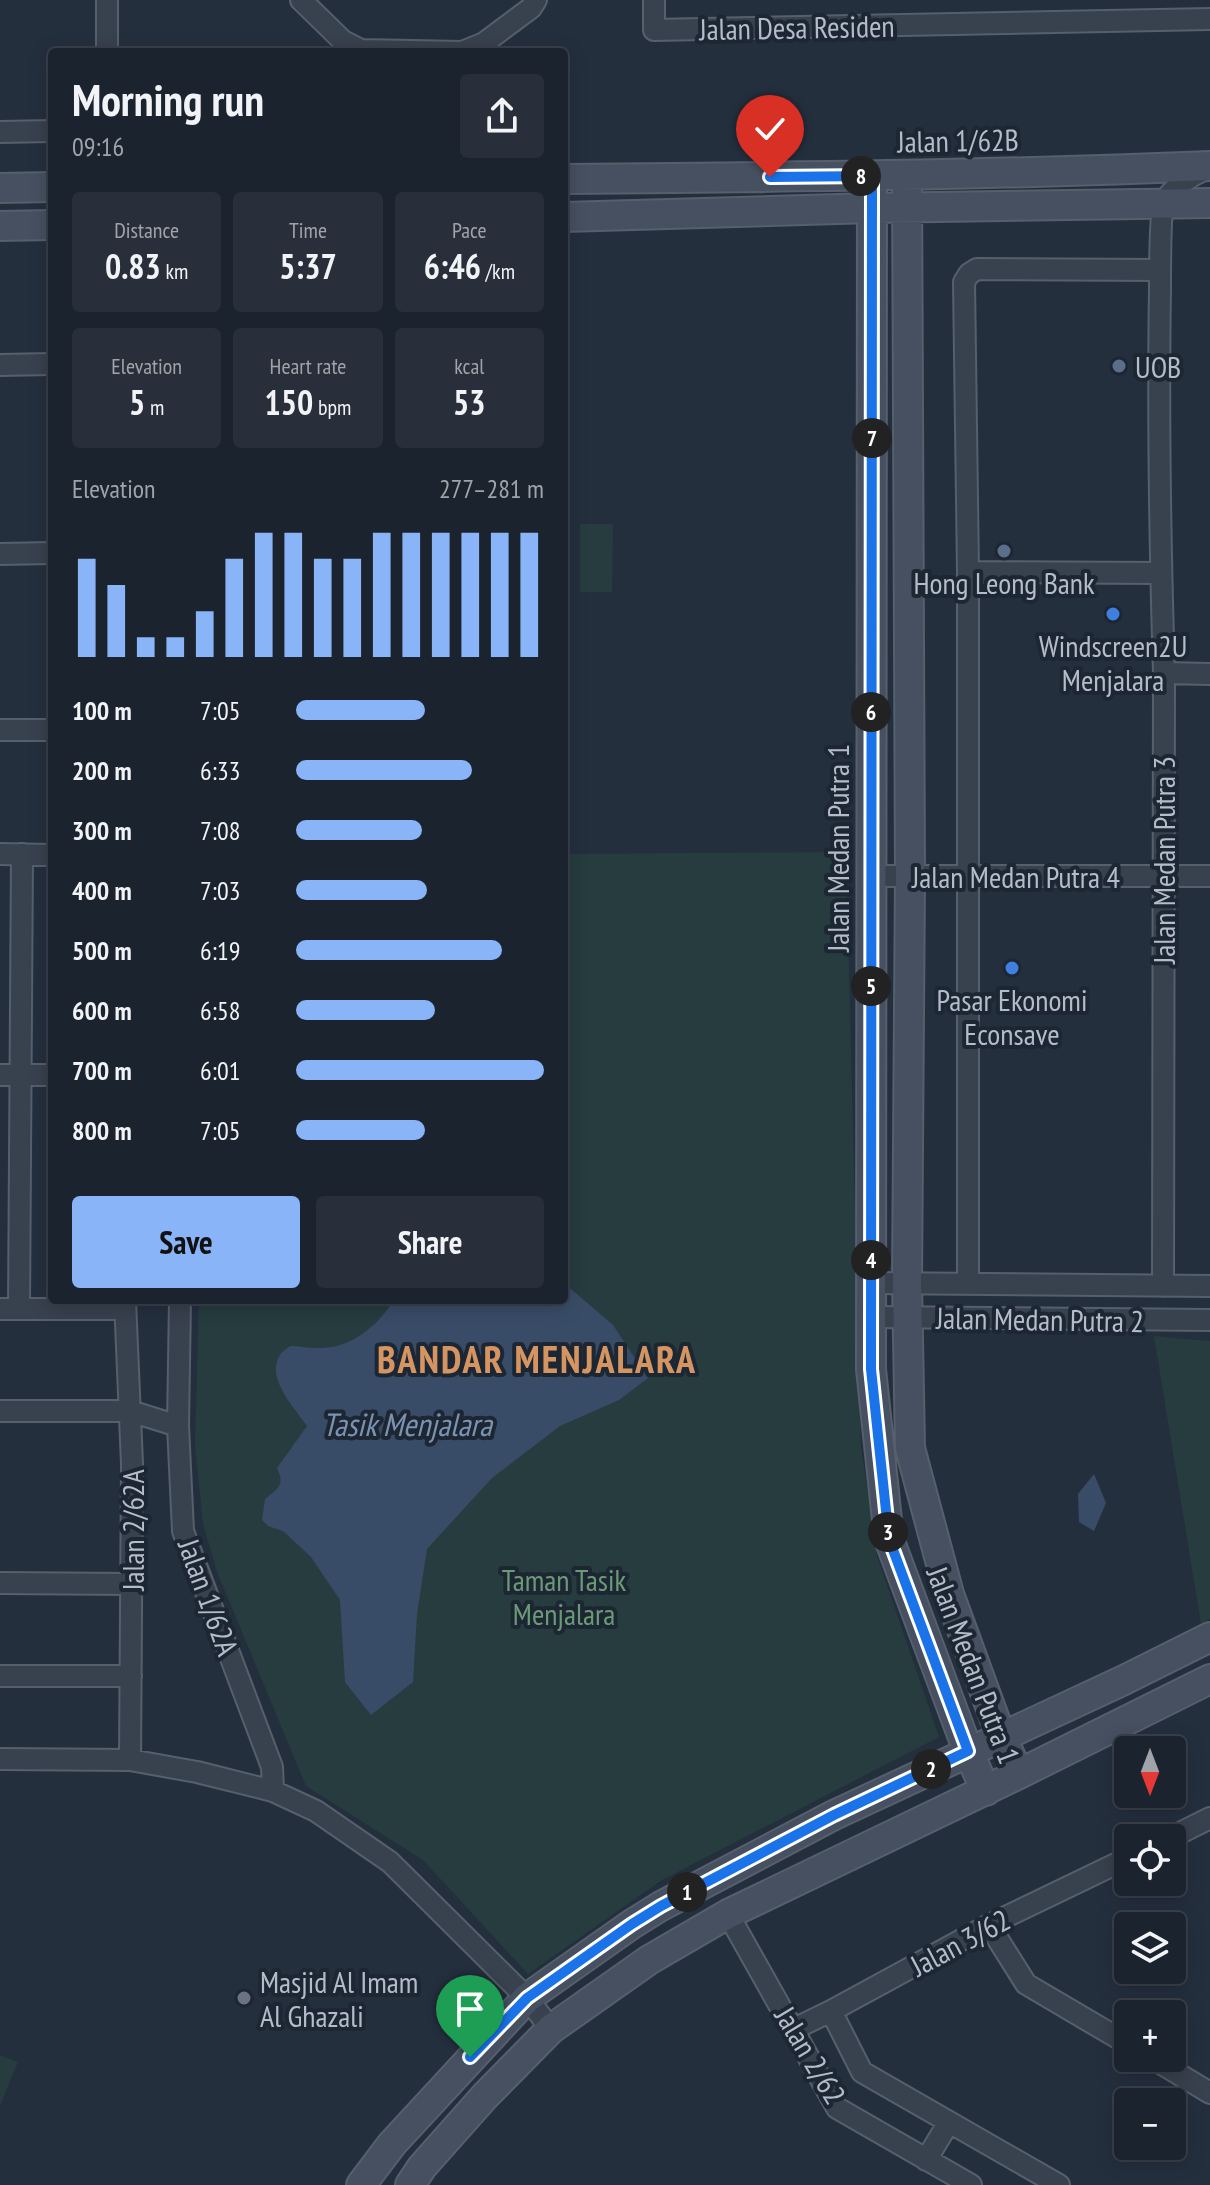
<!DOCTYPE html>
<meta charset="utf-8">
<style>
:root{--surface:#1b232e;--page:#282f3a;--text:#f1f3f6;--muted:#a0a4aa;--line:#39404a;--accent:#8ab4f8}
body{margin:0;font-family:"PT Sans Narrow",sans-serif;background:var(--page);color:var(--text);height:100vh;display:flex;flex-direction:column;font-size:30px;white-space:nowrap}
*{box-sizing:border-box;margin:0}
p{font-size:26px;color:var(--muted)}
.icon{flex:none;width:44px;height:44px;fill:none;stroke:currentColor;stroke-width:2;stroke-linecap:round;stroke-linejoin:round}
.map{position:relative;flex:1;overflow:hidden}
.panel{position:absolute;left:48px;top:48px;width:520px;height:1256px;display:flex;flex-direction:column;background:var(--surface);border-radius:8px;box-shadow:0 4px 20px #0003,0 0 0 2px var(--line)}
.panel>*{flex:none}
.needle{width:52px;rotate:180deg}
.controls{position:absolute;left:1114px;top:1736px;display:grid;gap:16px}
.controls a{display:grid;place-items:center;width:72px;height:72px;border-radius:8px;background:var(--surface);box-shadow:0 4px 20px #0003,0 0 0 2px var(--line);font-size:40px}
.pin{position:absolute;display:grid;place-items:center;width:68px;height:68px;color:#fff;margin:-82px -34px;border-radius:50% 50% 50% 0;rotate:-45deg;box-shadow:0 0 8px #0007}
.pin .icon{rotate:45deg}
.km{position:absolute;width:40px;height:40px;margin:-20px;border-radius:50%;background:#222;color:#fff;font-size:22px;line-height:40px;text-align:center}
.round{display:grid;place-items:center;flex:none;width:84px;height:84px;border-radius:8px;background:var(--page)}
.overview{display:flex;align-items:center;justify-content:space-between;height:136px;padding:0 24px}
h1{font-size:44px;font-weight:800;line-height:60px}
.figures{display:grid;grid-template-columns:repeat(3,1fr);gap:12px;height:136px;padding:8px 24px}
.figures div{display:grid;align-content:center;border-radius:8px;background:var(--page);text-align:center}
.figures b{font-size:34px;font-weight:800}
.figures small{font-size:22px;font-weight:400}
.figures p{font-size:22px}
.chart{height:224px;padding:16px 24px}
.chart p{display:flex;justify-content:space-between}
.chart svg{width:100%;height:144px;margin-top:8px;stroke:var(--accent);stroke-width:6}
.cta{display:flex;gap:16px;margin-top:auto;padding:16px 24px}
.cta a{flex:1;height:92px;border-radius:8px;background:var(--accent);color:#111;font-size:32px;font-weight:800;line-height:92px;text-align:center}
.cta a+a{background:var(--page);color:var(--text)}
ul{padding:0 24px;list-style:none;font-size:26px}
li{display:grid;grid-template-columns:128px 96px 1fr;align-items:center;height:60px}
li i{height:20px;border-radius:10px;background:var(--accent)}
.map>svg:first-child{display:block}
.green{fill:#263c3f}
.water{fill:#394c67}
.lines{fill:none;stroke-linecap:round;stroke-linejoin:round}
.street-casing{stroke:#565f6c;stroke-width:24}
.secondary-casing{stroke:#565f6c;stroke-width:32}
.street{stroke:#38414e;stroke-width:20}
.secondary{stroke:#465061;stroke-width:28}
.route-casing{stroke:#fff;stroke-width:16}
.route{stroke:#1a73e8;stroke-width:10}
.service-dot{fill:#5c6f8a;stroke:#1d2633;stroke-width:3}
.shop-dot{fill:#3f7fe0;stroke:#1d2633;stroke-width:3}
.worship-dot{fill:#6b7280;stroke:#1d2633;stroke-width:3}
.labels{text-anchor:middle;dominant-baseline:central;stroke-width:8;stroke-linejoin:round;paint-order:stroke}
.street-label{font-size:30px;fill:#b4bcc9;stroke:#1d2633}
.poi-label{font-size:30px;fill:#b4bcc9;stroke:#1d2633}
.park-label{font-size:30px;fill:#6b9a76;stroke:#1d2633}
.water-label{font-size:32px;font-style:italic;fill:#7c92b1;stroke:#1d2633}
.district-label{font-size:38px;font-weight:bold;letter-spacing:2px;fill:#d59563;stroke:#1d2633}
</style>
<div class="map">
<svg width="1210" height="2185" viewBox="0 0 1210 2185">
<rect width="100%" height="100%" fill="#242f3e"/>
<path class="green" d="M580,524H613L612,592H580Z
M846,852L861,1446L877,1556L939,1737L662,1880L528,1974L423,1860L306,1786L217,1572L203,1524L195,1446L199,1300H564V854Z
M1154,1336L1210,1341V1619L1201,1624Z
M0,2055L18,2062L0,2106Z"/>
<path class="water" d="M564,1283L613,1325L648,1378L619,1400L560,1426L492,1478L427,1549L417,1614L413,1682L371,1715L345,1682L340,1600L311,1557L283,1531L268,1526L262,1520L265,1499C279,1488 285,1485 277,1468L307,1426C295,1408 265,1378 280,1355C282,1351 287,1349 290,1346C299,1346 307,1348 316,1348C349,1350 377,1327 394,1300H564Z
M1094,1474L1106,1503L1094,1531L1079,1522L1078,1494Z"/>
<g class="lines">
<g class="street-casing">
<path id="street" d="M107,0V52
M301,0L343,41L361,50L462,52L484,43L531,8L536,0
M654,0V30L1210,19
M0,132L52,131
M0,365L52,364
M0,554L52,553
M968,572L1161,573
M1164,673L1210,674
M0,730H52
M0,854L52,855
M871,876H1210
M0,1075H52
M871,1283L1210,1286
M968,1284V572L964,282L969,274L977,269L1160,270
M1163,1286L1164,673C1160,545 1158,416 1160,288C1160,274 1160,211 1164,203C1171,188 1192,175 1206,169
M125,1300L132,1464L130,1760
M180,1300L178,1426L183,1531L272,1767L273,1791
M0,1309H125
M19,1309L22,854
M870,1317L1210,1320
M0,1411H130L178,1426
M0,1583L131,1584
M0,1676H131
M0,1759L130,1760L197,1772L273,1791L316,1811L390,1862L527,1998L551,2029
M1170,1838L1210,1818
M728,1914L837,2108L971,2185
M989,1925L1026,1984L1128,2044
M831,2011L862,2072L1059,2185
M794,2029L831,2011L989,1925L1128,1858
M1152,2058L1210,2093
M926,2160L949,2122"/>
</g>
<g class="secondary-casing">
<path id="secondary" d="M872,176L871,1369L889,1539L968,1751L986,1791
M907,176L910,876L907,1282L910,1448L949,1594L1001,1736L1019,1774
M564,179C779,177 995,175 1210,166
M0,188L52,187
M564,217L872,208L1210,203
M0,226L52,225
M361,2185L392,2144L527,1998L632,1924L661,1906L834,1815L1124,1680L1210,1637
M410,2185L422,2167L485,2096L551,2029L649,1960L728,1914L1019,1774L1210,1679"/>
</g>
<use href="#street" class="street"/>
<use href="#secondary" class="secondary"/>
</g>
<g class="lines">
<g class="route-casing">
<path id="route" d="M470,2057L527,1998L632,1924L661,1906L834,1815L968,1751L889,1539L871,1369L872,176L770,177"/>
</g>
<use href="#route" class="route"/>
</g>
<g class="service-dot">
<circle cx="1119" cy="366" r="8"/>
<circle cx="1004" cy="551" r="8"/>
</g>
<g class="shop-dot">
<circle cx="1113" cy="614" r="8"/>
<circle cx="1012" cy="968" r="8"/>
</g>
<circle class="worship-dot" cx="244" cy="1998" r="8"/>
<g class="labels">
<g class="street-label">
<text transform="translate(797 27) rotate(-1)">Jalan Desa Residen</text>
<text transform="translate(958 140) rotate(-1)">Jalan 1/62B</text>
<text transform="translate(837 848) rotate(-90)">Jalan Medan Putra 1</text>
<text transform="translate(1163 860) rotate(-90)">Jalan Medan Putra 3</text>
<text x="1016" y="876">Jalan Medan Putra 4</text>
<text transform="translate(1040 1319) rotate(1)">Jalan Medan Putra 2</text>
<text transform="translate(132 1530) rotate(-90)">Jalan 2/62A</text>
<text transform="translate(209 1597) rotate(70)">Jalan 1/62A</text>
<text transform="translate(974 1665) rotate(69)">Jalan Medan Putra 1</text>
<text transform="translate(960 1942) rotate(-28)">Jalan 3/62</text>
<text transform="translate(811 2055) rotate(59)">Jalan 2/62</text>
</g>
<g class="poi-label">
<text x="1135" y="366" text-anchor="start">UOB</text>
<text x="1004" y="582">Hong Leong Bank</text>
<text x="1113" y="645">Windscreen2U<tspan x="1113" dy="34">Menjalara</tspan></text>
<text x="1012" y="999">Pasar Ekonomi<tspan x="1012" dy="34">Econsave</tspan></text>
<text x="260" y="1981" text-anchor="start">Masjid Al Imam<tspan x="260" dy="34">Al Ghazali</tspan></text>
</g>
<g class="park-label">
<text x="564" y="1579">Taman Tasik<tspan x="564" dy="34">Menjalara</tspan></text>
</g>
<g class="water-label">
<text x="407" y="1424">Tasik Menjalara</text>
</g>
<g class="district-label">
<text x="537" y="1358">BANDAR MENJALARA</text>
</g>
</g>
</svg>
<div class="controls">
<a><svg class="needle" viewBox="-14 -14 28 28"><path d="M0-13l5 13h-10z" fill="#e53935"/><path d="M0 13l5-13h-10z" fill="#a0a4aa"/></svg></a>
<a><svg class="icon" aria-label="locate" viewBox="0 0 24 24"><circle cx="12" cy="12" r="6"/><path d="M12 2v4M12 18v4M2 12h4M18 12h4"/></svg></a>
<a><svg class="icon" aria-label="layers" viewBox="0 0 24 24"><path d="M12 4l9 5-9 5-9-5zM3 14l9 5 9-5"/></svg></a>
<a>+</a>
<a>−</a>
</div>
<div class="pin" style="left:470px;top:2057px;background:#1e9e55"><svg class="icon" aria-label="arrive" viewBox="0 0 24 24"><path d="M6 21V4h12l-3 4 3 4H6"/></svg></div>
<div class="pin" style="left:770px;top:177px;background:#d93025"><svg class="icon" aria-label="check" viewBox="0 0 24 24"><path d="M5 12l5 5 9-10"/></svg></div>
<b class="km" style="left:687px;top:1892px">1</b>
<b class="km" style="left:931px;top:1769px">2</b>
<b class="km" style="left:888px;top:1532px">3</b>
<b class="km" style="left:871px;top:1260px">4</b>
<b class="km" style="left:871px;top:986px">5</b>
<b class="km" style="left:871px;top:712px">6</b>
<b class="km" style="left:872px;top:438px">7</b>
<b class="km" style="left:861px;top:176px">8</b>
<section class="panel">
<div class="overview"><div><h1>Morning run</h1><p>09:16</p></div><a class="round"><svg class="icon" aria-label="share" viewBox="0 0 24 24"><path d="M12 15V3M7 8l5-5 5 5M5 13v7h14v-7"/></svg></a></div>
<div class="figures">
<div><p>Distance</p><b>0.83<small> km</small></b></div>
<div><p>Time</p><b>5:37</b></div>
<div><p>Pace</p><b>6:46<small> /km</small></b></div>
</div>
<div class="figures">
<div><p>Elevation</p><b>5<small> m</small></b></div>
<div><p>Heart rate</p><b>150<small> bpm</small></b></div>
<div><p>kcal</p><b>53</b></div>
</div>
<div class="chart"><p><span>Elevation</span>277–281 m</p>
<svg viewBox="0 0 160 44" preserveAspectRatio="none"><path d="M5 44V14M15 44V22M25 44V38M35 44V38M45 44V30M55 44V14M65 44V6M75 44V6M85 44V14M95 44V14M105 44V6M115 44V6M125 44V6M135 44V6M145 44V6M155 44V6"/></svg>
</div>
<ul>
<li><b>100 m</b>7:05<i style="width:52%"></i></li>
<li><b>200 m</b>6:33<i style="width:71%"></i></li>
<li><b>300 m</b>7:08<i style="width:51%"></i></li>
<li><b>400 m</b>7:03<i style="width:53%"></i></li>
<li><b>500 m</b>6:19<i style="width:83%"></i></li>
<li><b>600 m</b>6:58<i style="width:56%"></i></li>
<li><b>700 m</b>6:01<i style="width:100%"></i></li>
<li><b>800 m</b>7:05<i style="width:52%"></i></li>
</ul>
<div class="cta"><a>Save</a><a>Share</a></div>
</section>
</div>
